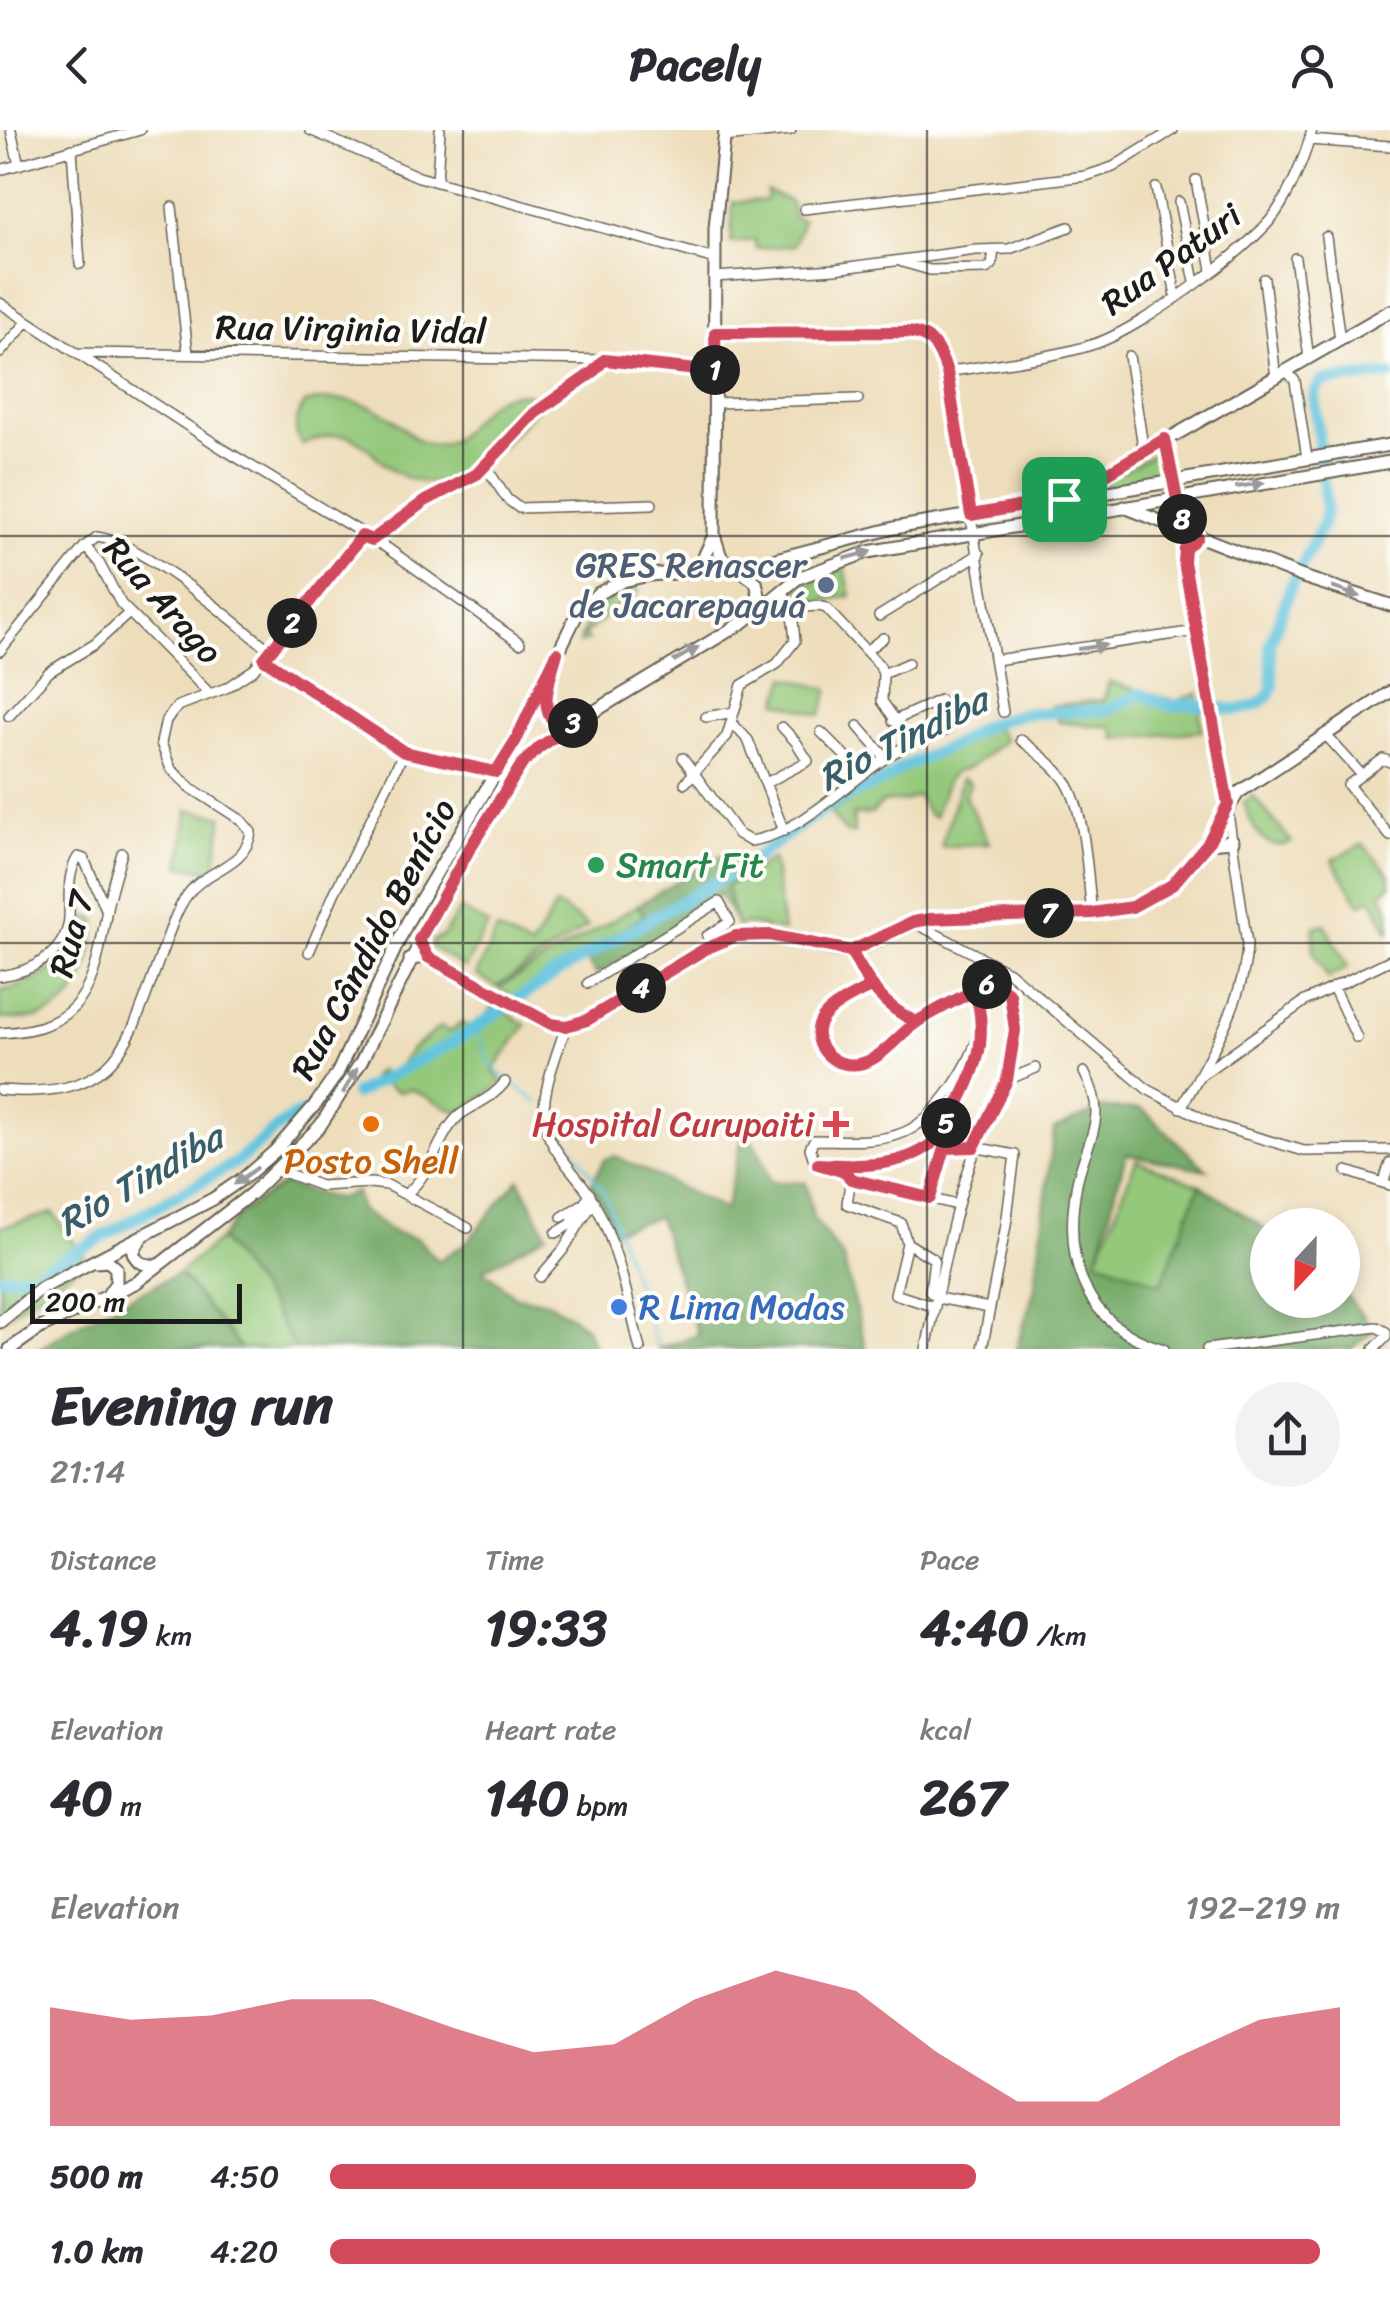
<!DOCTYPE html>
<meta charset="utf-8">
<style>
:root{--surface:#fff;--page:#f2f2f3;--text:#2b2b33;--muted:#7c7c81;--accent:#d1495b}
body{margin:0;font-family:Sriracha,sans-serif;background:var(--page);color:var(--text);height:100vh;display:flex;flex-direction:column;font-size:38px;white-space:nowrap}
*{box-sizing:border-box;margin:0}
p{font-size:32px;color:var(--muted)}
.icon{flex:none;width:55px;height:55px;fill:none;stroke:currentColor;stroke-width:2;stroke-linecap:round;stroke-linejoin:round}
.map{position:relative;height:1219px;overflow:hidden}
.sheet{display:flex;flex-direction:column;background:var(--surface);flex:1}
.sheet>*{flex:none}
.needle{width:65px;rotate:202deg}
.fabs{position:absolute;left:1250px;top:1078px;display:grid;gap:20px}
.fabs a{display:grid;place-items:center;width:110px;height:110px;border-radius:50%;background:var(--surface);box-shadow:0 5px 15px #0003;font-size:50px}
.scale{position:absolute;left:30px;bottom:25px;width:212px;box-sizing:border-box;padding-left:10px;border:5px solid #1c1c1c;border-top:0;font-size:28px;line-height:35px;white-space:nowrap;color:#1c1c1c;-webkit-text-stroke:8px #fdfcf7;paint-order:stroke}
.pin{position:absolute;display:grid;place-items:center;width:85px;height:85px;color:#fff;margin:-42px;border-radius:20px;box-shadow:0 5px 15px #0006}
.km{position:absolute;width:50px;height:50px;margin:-25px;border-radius:50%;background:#222;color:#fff;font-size:28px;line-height:50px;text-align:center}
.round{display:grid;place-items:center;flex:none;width:105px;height:105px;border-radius:52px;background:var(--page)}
.summary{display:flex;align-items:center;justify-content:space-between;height:170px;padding:0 50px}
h1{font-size:55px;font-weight:700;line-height:75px}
.metrics{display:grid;grid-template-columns:repeat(3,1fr);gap:15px;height:170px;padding:10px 50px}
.metrics div{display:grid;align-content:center}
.metrics b{font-size:50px;font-weight:700}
.metrics small{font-size:28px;font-weight:400}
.metrics p{font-size:28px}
.chart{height:280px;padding:20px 50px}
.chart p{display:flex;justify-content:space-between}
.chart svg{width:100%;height:180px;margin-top:10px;fill:var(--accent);opacity:.7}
ul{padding:0 50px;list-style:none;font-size:32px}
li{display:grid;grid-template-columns:160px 120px 1fr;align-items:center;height:75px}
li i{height:25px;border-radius:12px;background:var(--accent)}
header{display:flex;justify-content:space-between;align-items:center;height:130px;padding:0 50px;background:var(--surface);font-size:45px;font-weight:700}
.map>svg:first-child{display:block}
.green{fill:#94c87a;stroke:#58724b;stroke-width:2.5}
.forest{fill:#77ac6a;stroke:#4a6443;stroke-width:2.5}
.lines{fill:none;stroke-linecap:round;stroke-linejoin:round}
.stream{stroke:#5fc2dd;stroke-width:2.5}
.river{stroke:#5fc2dd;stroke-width:12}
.minor-casing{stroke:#656054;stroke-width:12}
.major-casing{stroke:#656054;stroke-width:15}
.minor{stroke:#fff;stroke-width:9}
.major{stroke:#fff;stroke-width:11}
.oneway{fill:#999}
.route-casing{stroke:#fff;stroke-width:20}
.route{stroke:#d1495b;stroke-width:12}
.grid{fill:none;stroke:#1c1c1c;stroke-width:2.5;stroke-opacity:0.55}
.service-dot{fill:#5c6f8a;stroke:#fdfcf7;stroke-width:4}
.leisure-dot{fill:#2e9e5b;stroke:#fdfcf7;stroke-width:4}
.food-dot{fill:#e8710a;stroke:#fdfcf7;stroke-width:4}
.health-dot{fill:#e0444e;stroke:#fdfcf7;stroke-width:4}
.shop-dot{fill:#3f7fe0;stroke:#fdfcf7;stroke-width:4}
.labels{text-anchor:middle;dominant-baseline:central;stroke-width:8;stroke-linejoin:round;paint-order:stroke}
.street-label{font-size:35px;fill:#1c1c1c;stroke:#fdfcf7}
.service-label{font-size:35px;fill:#4e5e75;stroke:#fdfcf7;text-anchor:end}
.leisure-label{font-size:35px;fill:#27864d;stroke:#fdfcf7;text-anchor:start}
.health-label{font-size:35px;fill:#be3a42;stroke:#fdfcf7;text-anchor:end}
.food-label{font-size:35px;fill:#c56008;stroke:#fdfcf7}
.shop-label{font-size:35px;fill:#366cbe;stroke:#fdfcf7;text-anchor:start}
.water-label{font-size:38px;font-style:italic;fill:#375e69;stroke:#fdfcf7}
</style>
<header><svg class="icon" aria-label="back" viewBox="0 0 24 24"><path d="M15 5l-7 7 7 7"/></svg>Pacely<svg class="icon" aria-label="person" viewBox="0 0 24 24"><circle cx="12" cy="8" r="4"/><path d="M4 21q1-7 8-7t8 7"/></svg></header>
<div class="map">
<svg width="1390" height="1219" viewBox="0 0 1390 1219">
<rect width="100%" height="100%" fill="#fdfcf7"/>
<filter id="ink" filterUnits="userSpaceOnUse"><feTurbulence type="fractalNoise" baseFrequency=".01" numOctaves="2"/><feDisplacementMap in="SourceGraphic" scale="20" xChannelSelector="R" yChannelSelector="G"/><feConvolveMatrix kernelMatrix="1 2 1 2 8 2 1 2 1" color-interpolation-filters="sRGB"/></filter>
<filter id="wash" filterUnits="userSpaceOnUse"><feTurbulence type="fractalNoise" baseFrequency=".0048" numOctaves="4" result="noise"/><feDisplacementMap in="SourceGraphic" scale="40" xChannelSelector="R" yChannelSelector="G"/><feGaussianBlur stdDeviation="2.25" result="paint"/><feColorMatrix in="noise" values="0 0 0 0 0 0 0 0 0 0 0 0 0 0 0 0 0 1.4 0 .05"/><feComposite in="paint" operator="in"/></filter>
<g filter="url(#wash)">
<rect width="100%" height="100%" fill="#edddbb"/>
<path class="green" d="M767,61L791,72L794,87L803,90L794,115L756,119L755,110L731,113L733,72L766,70Z
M525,263L539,268L540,274C503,314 458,379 395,342C378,332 367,311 347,306C331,302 317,310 302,314C291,300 296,286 305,273C335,265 369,271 394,290C406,299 417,314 433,315C460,317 474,281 495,270C504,264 514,264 525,263Z
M1164,318L1171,348L1091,359Z
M845,437L851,466L815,472L809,468L808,458L795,460Z
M633,458L639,461L635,468L631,464L584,505L588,510L579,513C587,484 607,469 633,458Z
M786,547L829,560L821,585L778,572Z
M1109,552L1176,571L1198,563L1202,601L1115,609L1112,597L1059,592L1051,576L1104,570Z
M994,596L1005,610L972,636L954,643L947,651L934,687L927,683L918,666L905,671L883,672L871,684L853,685L854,703H846L830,683L926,628Z
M962,648L970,653L965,667L989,713L941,717Z
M1253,666L1292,712C1264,726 1250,694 1244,672Z
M188,680L223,686L215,741L180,736Z
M1363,714L1390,745V756L1381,763L1390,781V804L1372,768L1360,774L1332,730Z
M773,729L783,801L747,794L736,796L727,756Z
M556,775L588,796L497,857L476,845L497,800L531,818Z
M638,775L644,786L513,867L498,858Z
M460,779L488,795L465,838L431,817L433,810L443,806Z
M88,787L97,790C91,828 84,876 40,887C27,891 13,888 0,889V861C25,856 53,844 68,822C76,811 79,797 88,787Z
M1325,794L1348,837L1328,848L1313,822L1314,797Z
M494,875L526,895L493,941L503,953L459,983L411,959L398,962L372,947L378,941L385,944L397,938L412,919L440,897L450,902L462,893L476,901Z
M1136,1030L1200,1055L1161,1155L1097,1129Z
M53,1083L87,1131L0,1190V1097Z
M220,1109L268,1172L295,1219H241L179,1143Z"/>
<path class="forest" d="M722,725L736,734L743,746L727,756L733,788L720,764L657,808L596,844L583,824L644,786L638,775Z
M1103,978L1142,979L1207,1040L1126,1024L1097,1129L1161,1154L1200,1055L1267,1100L1268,1170H1342L1343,1161L1374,1200L1352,1219H1016L1034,1162L1054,999Z
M744,1000L760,1023L770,1052L806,1053L813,1088L843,1128L866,1219H656L698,1205L658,1087L609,1102L610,1087L591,1054L605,1029L616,1026L725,1080Z
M519,1049L547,1104L483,1140L516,1167L546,1171L585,1196L595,1219H295L268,1172L220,1109L240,1083L283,1054L337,1069L356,1062L360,1080L393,1102L418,1109L437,1131L465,1114Z
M179,1143L241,1219H39L83,1191Z"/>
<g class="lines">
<path class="stream" d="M477,896L487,930L501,945L539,973
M548,983L604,1062L658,1219"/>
<path class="river" d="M355,964L455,911L558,842L747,734L806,691L840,670L888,648L903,637L953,615L986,595L1020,584L1106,580L1140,564L1171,576L1191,574L1238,580L1257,575L1269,566L1273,557L1270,514L1292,454L1323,394L1326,378L1314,263L1322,251L1390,245
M0,1147L34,1145L233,1034C258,1018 274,995 302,983"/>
</g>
</g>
<g filter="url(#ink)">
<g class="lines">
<g class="minor-casing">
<path id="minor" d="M11,0L19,35
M310,0L419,47L715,129
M724,7L791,0
M1309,10L1390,16
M72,19L80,134
M0,40L140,0
M1196,50L1212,140
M437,51L440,0
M1156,58L1176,166
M1179,72L1195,152
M172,77L188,224
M804,79L1086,46L1113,37L1173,0
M1326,107L1340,210
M1295,128L1309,228
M902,132L930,140L986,139L992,135L994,120
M714,147L835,139L976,120L1009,119L1069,97
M1264,149L1276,248
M0,173L223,319L387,418L520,513
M715,203L906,202L917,203L934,212L947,242L1003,582
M0,223L27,192
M77,223L604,230L716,242
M1129,226L1144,323
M1287,241L1295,251L1307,328
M947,242C992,234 1055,228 1097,213C1139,199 1250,120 1275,84C1291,61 1305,27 1312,0
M715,273L858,269
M1165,309L1183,401
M486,337L507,369L519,378L652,374
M372,410L425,371L477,344L544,275L598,239L604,230
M85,416L99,433L121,474L210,564
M789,478L818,476L826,478L880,536L883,544L882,571L911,613
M879,486L979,424
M0,521L85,416L97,407C146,414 230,489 271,521
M866,521L883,508
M265,529L404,622L496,642
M995,530L1197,501
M883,544L908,533
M9,586L49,542L95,514L129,483
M706,587L734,582
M893,591L940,570
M732,593L748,610L784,701
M858,596L885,627
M821,602L863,644
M1325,604L1361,644
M1021,610C1035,621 1051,632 1062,646C1086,675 1087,746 1092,783
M683,628L738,704L750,711C797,705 844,656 883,630C902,616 924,608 947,600
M1390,632L1383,629L1348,655L1390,706
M685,653L727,606L742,555L777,534L795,511L793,492L783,460
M766,653L808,631L796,612L782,597
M913,792L1009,842L1147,959L1215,995L1304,1021L1390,1020
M851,821L871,857L834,878L822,887L817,898L818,911L825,923L838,933L853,935L867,933L916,892L986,855L995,853C1029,869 1012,921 1007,950
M309,822L334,764L404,622
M0,846C31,842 66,824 69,789C70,769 66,745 78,727L84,729L106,779
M588,853L719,772L730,792L707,806L714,814
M871,857L889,877L916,892
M1333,857L1357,908
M566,896C557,924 543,957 544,986C546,1021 579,1043 594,1072C618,1116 628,1170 640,1219
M0,903C84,899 94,858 106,784C109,763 116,743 122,723
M1084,942C1110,989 1087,1007 1077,1053C1062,1130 1084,1197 1164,1219
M1201,945L1305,871L1390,830
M0,960C121,970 127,916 163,819C170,801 176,780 188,764C206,739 246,737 251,702L241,690L191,658L171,639L161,613L166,590L178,576L226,558L253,540L362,405
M1181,978C1208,929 1245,871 1247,814L1212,572L1184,432L1185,419L1197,407
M1390,1033L1383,1053L1390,1055
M836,1035C869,1037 919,1034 940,1005C948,995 953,981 958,970C970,948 980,927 980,902
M278,1040L321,1056L370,1053L387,1055L468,1098
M1347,1041L1383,1053
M851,1049L957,1075
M406,1064C433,1043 439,1002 460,985C476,973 492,969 505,952
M930,1067L946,1017H974L1015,1025L1006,1095L982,1219
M562,1087L581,1075
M556,1103L571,1094L590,1064
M907,1113L934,1129L930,1162L938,1168L989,1178
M540,1147L563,1120L594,1071
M935,1177L895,1164L907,1113L901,1093L847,1074L851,1046L815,1033L810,1018L814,1010C844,1010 877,1014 905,1002C938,987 973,932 980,898C983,885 979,872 975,860
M926,1219C946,1126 960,1034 1007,950L1036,938
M1207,1219L1377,1197L1386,1202V1207L1374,1219"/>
</g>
<g class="major-casing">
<path id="major" d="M725,0L715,98L714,405L721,427L756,452L759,465L750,483
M1073,364L1390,181
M1124,377L1303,447L1390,475
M687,439L702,431L714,405
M549,551L545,568L547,581L561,594L573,593
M1208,713L1233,711
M410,829L427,827L551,894C590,904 676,832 715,814C749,797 786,808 821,817C830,819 842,823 851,821C879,815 901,794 930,789L1092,783L1132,777L1152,768L1172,755L1192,735L1238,663L1390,562
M141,1108L133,1122C137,1135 148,1136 159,1135
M96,1132L108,1131L116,1138V1153L109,1163
M0,1192L42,1158L213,1069L245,1047L275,1021L315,975L337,944L408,791L516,609L576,486L597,464L623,451L649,445L741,438L894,398L1390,315
M10,1219L40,1198L137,1152L252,1063L320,996L361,932L446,760L522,634L539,617L575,593L745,491L798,448L868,422L1390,332"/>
</g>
<use href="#minor" class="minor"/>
<use href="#major" class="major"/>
</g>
<defs><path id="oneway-solid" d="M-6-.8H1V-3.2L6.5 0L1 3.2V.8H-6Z" transform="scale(2.5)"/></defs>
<g class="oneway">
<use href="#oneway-solid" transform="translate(1250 355) rotate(-9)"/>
<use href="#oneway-solid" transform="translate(858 425) rotate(-15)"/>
<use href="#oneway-solid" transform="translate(1346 462) rotate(19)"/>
<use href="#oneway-solid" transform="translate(1092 517) rotate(-8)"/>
<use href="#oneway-solid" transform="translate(686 524) rotate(-30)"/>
<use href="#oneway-solid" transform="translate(350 951) rotate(-60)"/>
<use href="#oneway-solid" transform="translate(246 1046) rotate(144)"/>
</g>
</g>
<g class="lines" filter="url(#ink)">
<g class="route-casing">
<path id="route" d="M1064,369L971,385L947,242C939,219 933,204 906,202L715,203L716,242L604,230L592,243L535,283L477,344L425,371L372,410L362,406L264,529L404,622L496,642L516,610L557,523C551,545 529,602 575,593L540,617L522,634L470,718L419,810L428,827L551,894L566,896L587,890L705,819L736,806L769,805L851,821C870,855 880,874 916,892L974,860C981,878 982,896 980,915C977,940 947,1005 926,1018C895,1038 853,1036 818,1034L845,1042L851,1049L930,1068L945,1018L974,1017L1007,950L1015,900L1010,864L995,853C982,855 924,886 913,895C892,911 872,942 842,933C833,931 824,923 820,914C807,884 850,868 870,857L851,821L913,792L930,789L1092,783L1132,777L1172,755L1208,713L1228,674L1184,432L1185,419L1197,407L1183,400L1165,309L1064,369"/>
</g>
<use href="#route" class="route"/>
</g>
<path class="grid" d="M463,0V1219M927,0V1219M0,406H1390M0,813H1390"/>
<circle class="service-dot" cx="826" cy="455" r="10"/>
<circle class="leisure-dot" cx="596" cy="735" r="10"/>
<circle class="food-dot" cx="371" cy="994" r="10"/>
<path class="health-dot" d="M831 979h10v10h10v10h-10v10h-10v-10h-10v-10h10z"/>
<circle class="shop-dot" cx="619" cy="1177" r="10"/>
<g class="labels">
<g class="street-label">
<text transform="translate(1171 129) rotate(-36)">Rua Paturi</text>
<text transform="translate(351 199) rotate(1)">Rua Virginia Vidal</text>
<text transform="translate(163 470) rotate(48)">Rua Arago</text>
<text transform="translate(71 804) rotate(-75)">Rua 7</text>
<text transform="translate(373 809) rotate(-62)">Rua Cândido Benício</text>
</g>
<g class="service-label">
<text x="806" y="435">GRES Renascer<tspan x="806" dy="40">de Jacarepaguá</tspan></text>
</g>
<g class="leisure-label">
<text x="616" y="735">Smart Fit</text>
</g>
<g class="health-label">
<text x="814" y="994">Hospital Curupaiti</text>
</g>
<g class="food-label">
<text x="371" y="1031">Posto Shell</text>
</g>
<g class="shop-label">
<text x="639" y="1177">R Lima Modas</text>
</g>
<g class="water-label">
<text transform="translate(903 609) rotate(-27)">Rio Tindiba</text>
<text transform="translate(140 1050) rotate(-30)">Rio Tindiba</text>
</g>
</g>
</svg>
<div class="fabs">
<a><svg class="needle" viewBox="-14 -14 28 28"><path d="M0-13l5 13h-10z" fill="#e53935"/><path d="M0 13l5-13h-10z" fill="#7c7c81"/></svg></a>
</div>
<div class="scale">200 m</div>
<div class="pin" style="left:1064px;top:369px;background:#1e9e55"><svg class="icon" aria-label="arrive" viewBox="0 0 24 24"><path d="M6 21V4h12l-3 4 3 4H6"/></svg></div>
<b class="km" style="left:715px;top:240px">1</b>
<b class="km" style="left:292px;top:493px">2</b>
<b class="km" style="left:573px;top:593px">3</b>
<b class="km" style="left:641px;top:858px">4</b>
<b class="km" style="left:946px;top:993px">5</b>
<b class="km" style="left:987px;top:854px">6</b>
<b class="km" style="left:1049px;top:783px">7</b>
<b class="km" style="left:1182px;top:389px">8</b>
</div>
<section class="sheet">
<div class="summary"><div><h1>Evening run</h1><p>21:14</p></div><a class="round"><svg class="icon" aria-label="share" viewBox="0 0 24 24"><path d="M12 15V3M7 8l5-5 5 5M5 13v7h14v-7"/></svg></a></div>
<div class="metrics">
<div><p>Distance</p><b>4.19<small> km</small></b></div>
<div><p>Time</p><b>19:33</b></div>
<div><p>Pace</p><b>4:40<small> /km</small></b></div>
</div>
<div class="metrics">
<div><p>Elevation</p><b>40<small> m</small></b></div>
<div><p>Heart rate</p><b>140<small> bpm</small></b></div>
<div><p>kcal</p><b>267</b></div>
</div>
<div class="chart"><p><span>Elevation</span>192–219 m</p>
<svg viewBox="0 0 160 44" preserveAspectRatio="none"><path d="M0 44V15L10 18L20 17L30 13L40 13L50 20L60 26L70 24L80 13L90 6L100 11L110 26L120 38L130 38L140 27L150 18L160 15V44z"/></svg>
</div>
<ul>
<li><b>500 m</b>4:50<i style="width:64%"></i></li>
<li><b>1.0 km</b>4:20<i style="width:98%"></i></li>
</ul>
</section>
